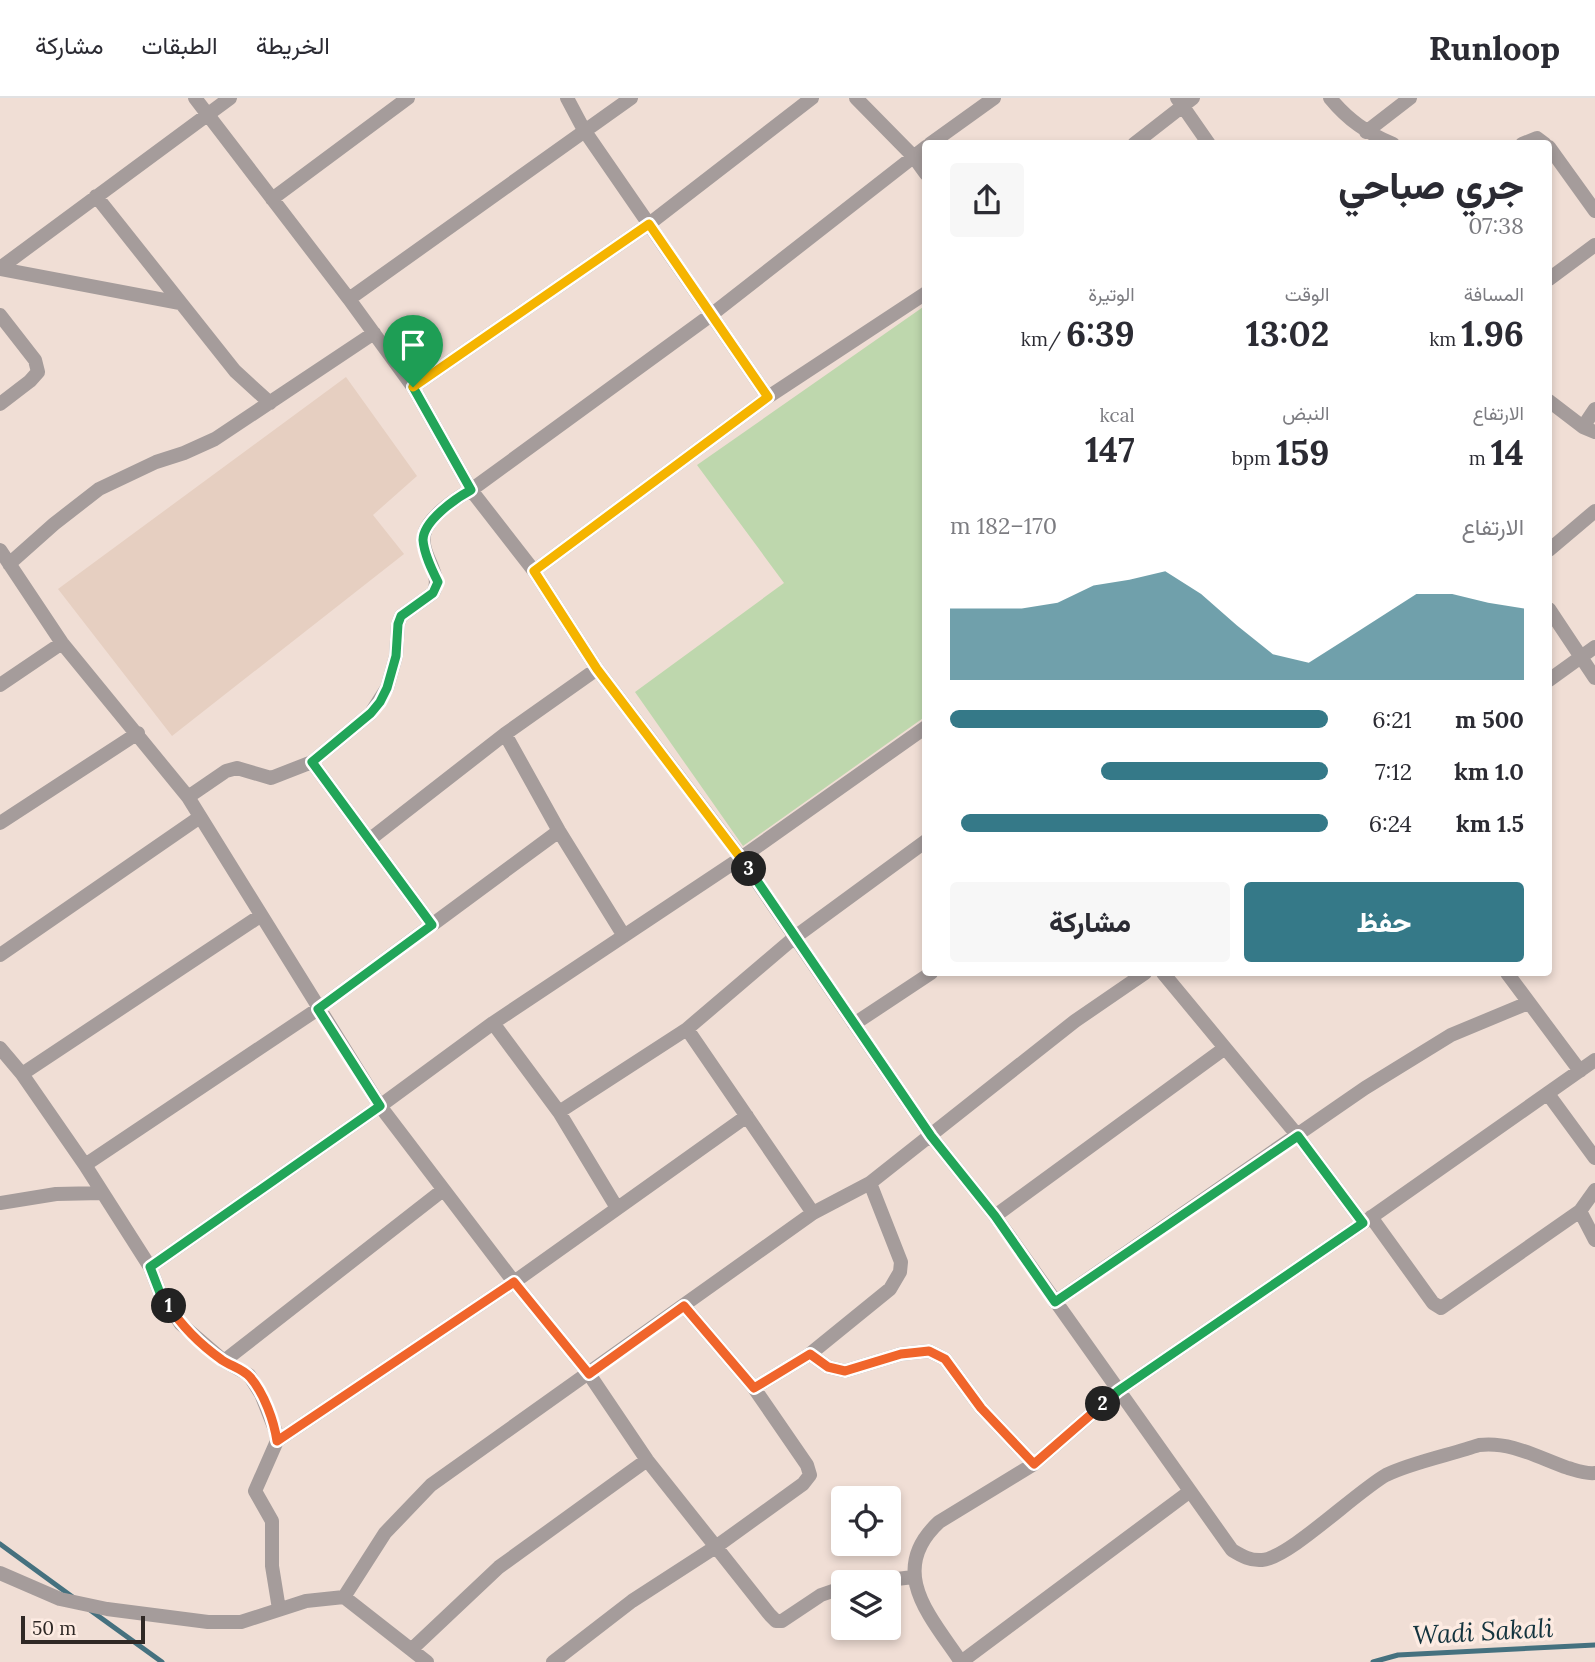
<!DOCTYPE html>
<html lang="ar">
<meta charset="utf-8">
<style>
:root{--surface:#fff;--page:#f7f7f7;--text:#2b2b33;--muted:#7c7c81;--line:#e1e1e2;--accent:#357988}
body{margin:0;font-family:Lora,Vazirmatn,serif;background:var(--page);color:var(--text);direction:rtl;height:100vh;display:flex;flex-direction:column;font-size:26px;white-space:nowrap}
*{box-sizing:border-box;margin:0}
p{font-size:23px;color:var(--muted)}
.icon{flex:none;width:38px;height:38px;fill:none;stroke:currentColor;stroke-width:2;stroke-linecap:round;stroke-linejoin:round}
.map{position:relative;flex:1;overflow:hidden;direction:ltr}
.drawer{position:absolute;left:922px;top:42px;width:630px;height:836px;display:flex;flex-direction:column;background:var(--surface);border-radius:7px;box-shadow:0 4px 10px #0003;direction:rtl}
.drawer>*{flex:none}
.controls{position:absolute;left:831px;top:1388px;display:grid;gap:14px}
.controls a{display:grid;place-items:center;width:70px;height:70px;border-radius:7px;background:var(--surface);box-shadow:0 4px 10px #0003;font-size:35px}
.scale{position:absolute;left:21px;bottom:18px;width:124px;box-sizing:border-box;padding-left:7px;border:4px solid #2f2825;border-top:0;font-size:19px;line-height:24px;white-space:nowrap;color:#2f2825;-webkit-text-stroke:5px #fdebe2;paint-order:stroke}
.pin{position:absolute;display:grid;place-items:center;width:60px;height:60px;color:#fff;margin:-72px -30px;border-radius:50% 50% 50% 0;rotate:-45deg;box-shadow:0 0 7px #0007}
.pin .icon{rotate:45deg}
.km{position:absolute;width:35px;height:35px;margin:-18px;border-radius:50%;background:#222;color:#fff;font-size:19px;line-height:35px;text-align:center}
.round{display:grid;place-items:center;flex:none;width:74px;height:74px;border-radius:7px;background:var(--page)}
.overview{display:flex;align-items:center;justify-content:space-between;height:119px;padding:0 28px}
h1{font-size:38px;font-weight:800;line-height:52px}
.figures{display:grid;grid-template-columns:repeat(3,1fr);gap:10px;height:119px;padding:7px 28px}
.figures div{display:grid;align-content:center}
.figures b{font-size:35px;font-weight:800}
.figures small{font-size:19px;font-weight:400}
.figures p{font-size:19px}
.chart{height:196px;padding:14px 28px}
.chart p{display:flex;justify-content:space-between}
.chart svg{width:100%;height:126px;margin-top:7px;fill:var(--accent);opacity:.7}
.button{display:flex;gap:14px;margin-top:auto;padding:14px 28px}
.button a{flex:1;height:80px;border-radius:7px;background:var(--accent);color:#fff;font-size:28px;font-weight:800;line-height:80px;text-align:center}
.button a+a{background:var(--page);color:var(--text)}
ul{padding:0 28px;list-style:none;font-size:23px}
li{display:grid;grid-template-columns:112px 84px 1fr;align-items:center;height:52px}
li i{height:18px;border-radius:9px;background:var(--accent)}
header{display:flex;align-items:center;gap:42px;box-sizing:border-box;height:98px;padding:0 35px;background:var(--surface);border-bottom:2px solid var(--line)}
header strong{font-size:33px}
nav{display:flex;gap:38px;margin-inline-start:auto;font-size:24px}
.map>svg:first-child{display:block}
.built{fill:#e6cfc1}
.green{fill:#bed7ad}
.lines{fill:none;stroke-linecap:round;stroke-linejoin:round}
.stream{stroke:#45717f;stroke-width:5}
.minor{stroke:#a59c9b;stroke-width:14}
.split-1-casing{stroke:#fff;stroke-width:14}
.split-2-casing{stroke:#fff;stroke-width:14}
.split-3-casing{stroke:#fff;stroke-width:14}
.split-4-casing{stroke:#fff;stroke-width:14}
.split-1{stroke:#22a559;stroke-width:9}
.split-2{stroke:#f0652b;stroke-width:9}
.split-3{stroke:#22a559;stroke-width:9}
.split-4{stroke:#f5b400;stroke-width:9}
.labels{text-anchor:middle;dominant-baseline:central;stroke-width:7;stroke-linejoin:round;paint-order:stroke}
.water-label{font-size:26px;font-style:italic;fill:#13333e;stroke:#fdebe2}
</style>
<header>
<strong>Runloop</strong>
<nav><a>الخريطة</a><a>الطبقات</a><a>مشاركة</a></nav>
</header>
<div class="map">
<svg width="1595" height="1564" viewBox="0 0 1595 1564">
<rect width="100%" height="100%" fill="#f0ded5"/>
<path class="built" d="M346,279L417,378L373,417L404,456L172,638L58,491Z"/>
<path class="green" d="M926,207V618L743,748L635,594L784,485L697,367Z"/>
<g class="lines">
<path class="stream" d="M0,1446L74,1500
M90,1512L162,1564
M1373,1564L1398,1557L1595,1547"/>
<path class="minor" d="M195,0L349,201L413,289L471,392L534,473L597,571L741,760L931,1038L995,1118L1232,1452C1242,1458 1250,1463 1262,1462C1289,1460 1356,1394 1386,1377C1409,1365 1453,1356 1479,1347C1511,1343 1539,1360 1568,1370C1578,1373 1585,1376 1595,1375
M567,0L584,32L768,299
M856,0L913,58L926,76
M1177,0L1209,46
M1330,0C1348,22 1367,35 1393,46
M1366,34L1410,0
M930,46L994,0
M1134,46L1193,0
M1522,46L1537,40L1545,46
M1549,49L1595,113
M96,98L235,273L270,305
M272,101L408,0
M0,170L230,0
M0,171L180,205
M1549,181L1595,147
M349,201L631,0
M0,217L35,262L38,274L30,283L0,306
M413,289L649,126L812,0
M1549,303L1583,329L1595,334
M1583,329L1595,311
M0,452L62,545L188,699L380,1008L514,1184L589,1276L647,1362L770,1517L776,1523H782L821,1497L844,1489
M1549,452L1595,413
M9,466L54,426L99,391L156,364L184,355L215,341L374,235
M534,473L768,299L926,195
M1549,511L1595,580
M1549,582L1595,549
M0,587L62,545
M505,636L559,733L624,838
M312,664L432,827
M188,699L226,673L237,670L271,680L312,664L371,615L387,590L396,558L398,526L401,518L433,495C444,477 420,457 424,437C427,420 456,400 471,392L711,217L926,49
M0,725L138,635
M369,742L505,636L597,571
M0,857L200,719
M1163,875L1298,1038L1363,1125
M1507,875L1580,973
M493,925L559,1014L617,1110
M854,926L931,875
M687,931L813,1115
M0,950L22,976L85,1067L150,1169L160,1195L181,1226L224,1263L249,1277L261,1296L276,1334L277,1343
M22,976L260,818
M1548,996L1595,1060
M559,1014L687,931L795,839L926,743
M85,1067L318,911L559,733
M0,1105L56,1096L102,1095
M1580,1113L1595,1142
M995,1118L1225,950
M1371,1119L1433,1205L1441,1210L1580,1113L1595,1092
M150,1169L380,1008L493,925L741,760L926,629
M1055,1204L1365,990L1451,937L1528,905
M810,1256L828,1269L845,1273L901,1256L929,1253L945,1261L981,1310L1034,1366
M224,1263L443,1092
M754,1290L810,1256L890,1191L900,1174L901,1164L870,1085
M0,1475L60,1501L107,1511L208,1524H241L306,1503L344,1499L427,1564
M873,1484L913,1479
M344,1499L385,1435L431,1387L813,1115L870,1085L1075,923L1145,875
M279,1511L272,1468V1423L255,1393L277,1343L514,1184L747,1018
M412,1551L499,1469L647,1362
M553,1564L632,1503L717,1448L803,1386L810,1377L807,1367L754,1290L684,1208
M961,1564C931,1519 886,1473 939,1424L1034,1366L1118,1293L1363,1125L1595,962
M961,1564L1189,1394"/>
</g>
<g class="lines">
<g class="split-1-casing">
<path id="split-1" d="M169,1208L160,1195L150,1169L380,1008L318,911L432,827L312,664L371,615L380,604L387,590L396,558L398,526L401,518L433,495L438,484C432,472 424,456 423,442C423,423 456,400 471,392L413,289"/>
</g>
<g class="split-2-casing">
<path id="split-2" d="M169,1208C183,1230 201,1247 222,1262C231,1268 243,1271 250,1279C264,1295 274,1323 277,1343L514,1184L589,1276L684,1208L754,1290L810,1256L828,1269L845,1273L901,1256L929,1253L945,1261L981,1310L1034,1366L1103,1306"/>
</g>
<g class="split-3-casing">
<path id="split-3" d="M749,771L931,1038L995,1118L1055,1204L1298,1038L1363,1125L1118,1293L1103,1306"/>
</g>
<g class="split-4-casing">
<path id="split-4" d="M413,289L649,126L768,299L534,473L597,571L749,771"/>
</g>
<use href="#split-1" class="split-1"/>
<use href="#split-2" class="split-2"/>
<use href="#split-3" class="split-3"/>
<use href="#split-4" class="split-4"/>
</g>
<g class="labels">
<g class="water-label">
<text transform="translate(1483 1533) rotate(-3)">Wadi Sakali</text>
</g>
</g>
</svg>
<div class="controls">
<a><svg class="icon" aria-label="locate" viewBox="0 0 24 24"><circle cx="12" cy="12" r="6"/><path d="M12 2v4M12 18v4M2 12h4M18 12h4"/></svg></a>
<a><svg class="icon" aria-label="layers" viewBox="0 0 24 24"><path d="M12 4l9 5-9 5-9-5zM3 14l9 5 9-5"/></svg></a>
</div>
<div class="scale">50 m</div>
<div class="pin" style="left:413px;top:289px;background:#1e9e55"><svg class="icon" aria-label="arrive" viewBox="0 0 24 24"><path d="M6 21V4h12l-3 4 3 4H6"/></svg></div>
<b class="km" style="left:169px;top:1208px">1</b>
<b class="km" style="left:1103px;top:1306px">2</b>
<b class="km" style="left:749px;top:771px">3</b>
<section class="drawer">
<div class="overview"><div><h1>جري صباحي</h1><p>07:38</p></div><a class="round"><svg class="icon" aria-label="share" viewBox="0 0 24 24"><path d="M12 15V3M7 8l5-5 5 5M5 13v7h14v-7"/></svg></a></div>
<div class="figures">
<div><p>المسافة</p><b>1.96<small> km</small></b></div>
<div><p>الوقت</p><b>13:02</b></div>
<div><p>الوتيرة</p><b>6:39<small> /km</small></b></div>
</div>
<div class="figures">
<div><p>الارتفاع</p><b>14<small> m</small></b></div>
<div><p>النبض</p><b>159<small> bpm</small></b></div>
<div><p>kcal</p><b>147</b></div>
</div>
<div class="chart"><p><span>الارتفاع</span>170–182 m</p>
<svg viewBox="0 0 160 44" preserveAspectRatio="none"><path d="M0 44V19L10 19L20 19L30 17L40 11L50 9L60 6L70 14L80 25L90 35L100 38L110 30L120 22L130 14L140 14L150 17L160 19V44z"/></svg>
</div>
<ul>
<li><b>500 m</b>6:21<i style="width:100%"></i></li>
<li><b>1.0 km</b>7:12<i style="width:60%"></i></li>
<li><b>1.5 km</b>6:24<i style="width:97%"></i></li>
</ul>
<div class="button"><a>حفظ</a><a>مشاركة</a></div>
</section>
</div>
